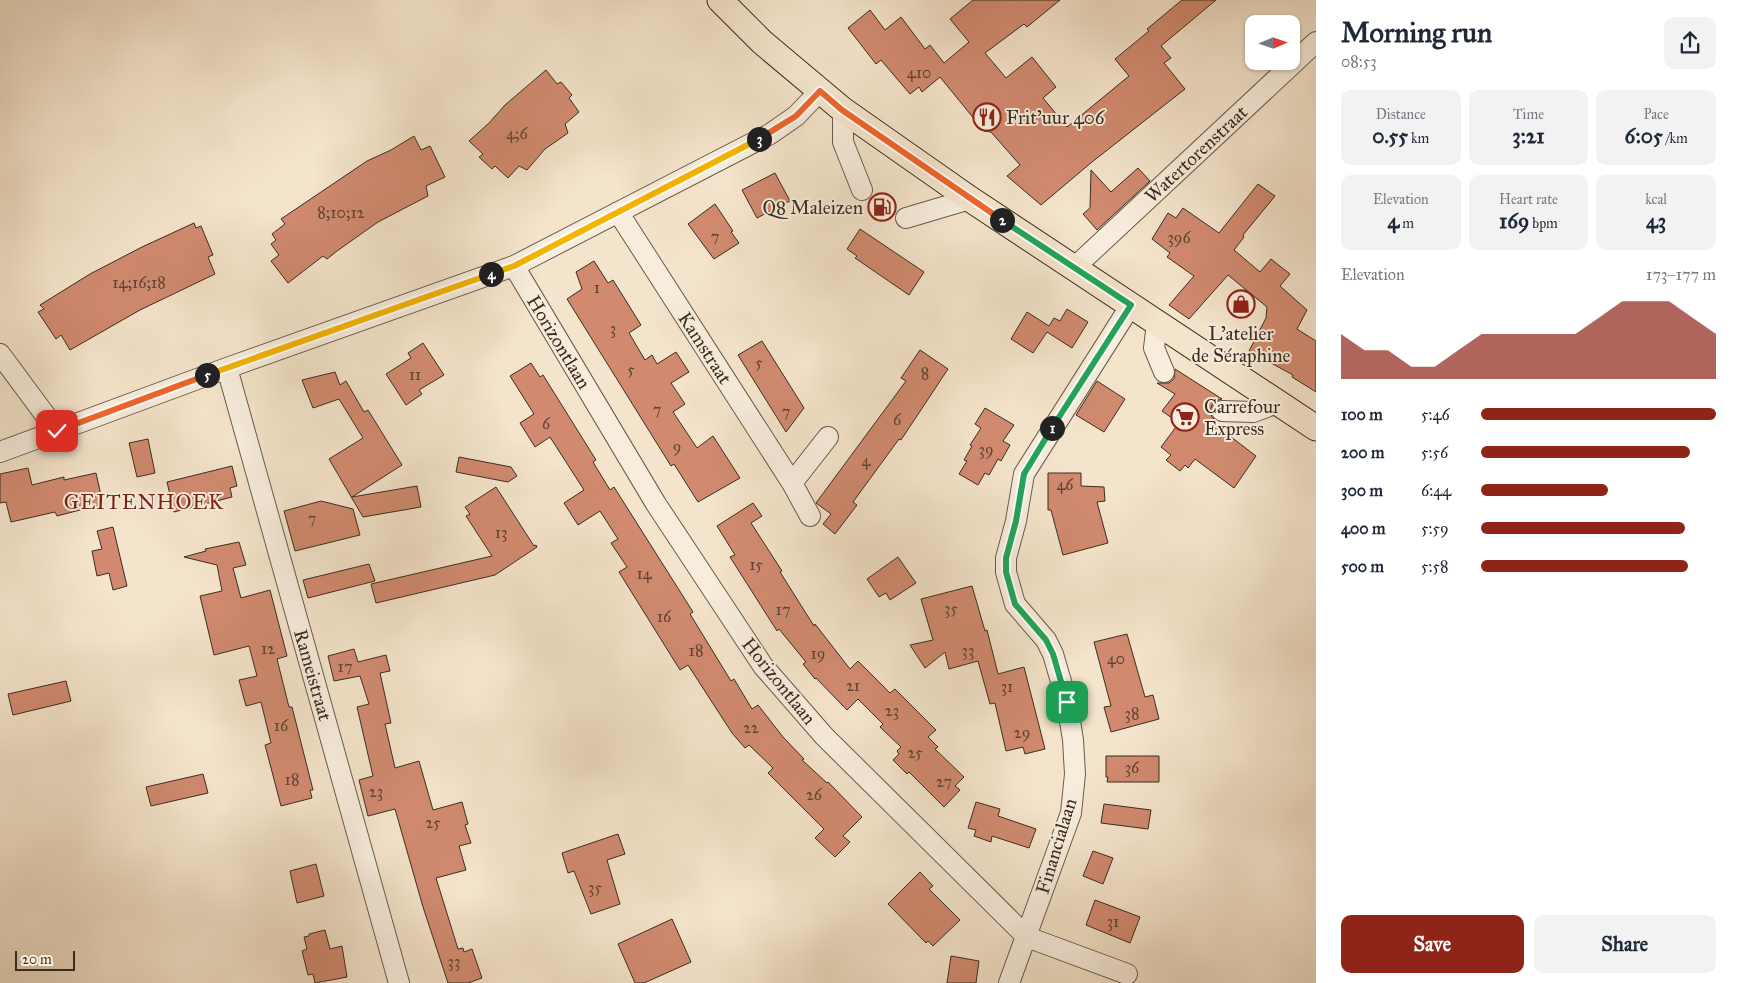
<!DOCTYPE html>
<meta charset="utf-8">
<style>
:root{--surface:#fff;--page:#f2f2f3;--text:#1f2937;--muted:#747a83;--accent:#8f2418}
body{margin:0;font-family:"IM FELL Great Primer",serif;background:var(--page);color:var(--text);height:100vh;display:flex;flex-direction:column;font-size:19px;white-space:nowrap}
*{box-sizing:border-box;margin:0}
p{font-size:16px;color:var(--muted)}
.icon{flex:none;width:28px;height:28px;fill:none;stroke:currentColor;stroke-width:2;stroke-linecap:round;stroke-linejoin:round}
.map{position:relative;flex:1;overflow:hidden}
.side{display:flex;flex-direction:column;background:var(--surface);width:425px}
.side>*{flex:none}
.needle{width:32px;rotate:88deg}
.tools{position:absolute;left:1245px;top:15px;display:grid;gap:10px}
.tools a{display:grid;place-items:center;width:55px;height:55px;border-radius:10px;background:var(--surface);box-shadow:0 1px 4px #0004;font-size:25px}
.scale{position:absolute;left:15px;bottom:12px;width:60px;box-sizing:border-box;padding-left:5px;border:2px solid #3a2d20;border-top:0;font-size:14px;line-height:18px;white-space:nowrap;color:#3a2d20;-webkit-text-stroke:4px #f8eddd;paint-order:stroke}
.pin{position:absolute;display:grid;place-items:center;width:42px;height:42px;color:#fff;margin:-21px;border-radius:10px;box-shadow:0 2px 8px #0006}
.km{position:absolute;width:25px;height:25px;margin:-12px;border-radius:50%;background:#222;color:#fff;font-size:14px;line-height:25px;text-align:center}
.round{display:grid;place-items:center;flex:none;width:52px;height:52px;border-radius:10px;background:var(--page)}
.summary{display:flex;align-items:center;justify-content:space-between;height:85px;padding:0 25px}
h1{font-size:28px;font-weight:700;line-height:38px}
.stats{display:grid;grid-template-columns:repeat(3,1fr);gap:8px;height:85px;padding:5px 25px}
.stats div{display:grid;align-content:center;border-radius:10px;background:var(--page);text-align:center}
.stats b{font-size:21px;font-weight:700}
.stats small{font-size:14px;font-weight:400}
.stats p{font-size:14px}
.chart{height:140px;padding:10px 25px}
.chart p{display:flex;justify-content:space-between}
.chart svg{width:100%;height:90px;margin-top:5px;fill:var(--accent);opacity:.7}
.button{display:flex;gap:10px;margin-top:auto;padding:10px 25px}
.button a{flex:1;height:58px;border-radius:10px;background:var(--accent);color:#fff;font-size:20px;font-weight:700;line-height:58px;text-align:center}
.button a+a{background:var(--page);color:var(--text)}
ul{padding:0 25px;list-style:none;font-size:16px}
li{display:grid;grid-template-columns:80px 60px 1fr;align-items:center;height:38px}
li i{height:12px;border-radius:6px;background:var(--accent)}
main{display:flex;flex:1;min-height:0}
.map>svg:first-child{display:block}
.building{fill:#d18a70;stroke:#3a2d20}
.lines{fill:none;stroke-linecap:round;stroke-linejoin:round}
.minor-casing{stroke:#685b4b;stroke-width:22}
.major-casing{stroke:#3a2d20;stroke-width:27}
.minor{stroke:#f8eddd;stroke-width:20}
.major{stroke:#f4e4cb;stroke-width:25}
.split-1-casing{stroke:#fff;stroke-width:10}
.split-2-casing{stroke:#fff;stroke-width:10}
.split-3-casing{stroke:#fff;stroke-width:10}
.split-4-casing{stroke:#fff;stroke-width:10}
.split-5-casing{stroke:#fff;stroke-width:10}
.split-6-casing{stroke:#fff;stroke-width:10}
.split-1{stroke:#22a559;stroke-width:6}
.split-2{stroke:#22a559;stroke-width:6}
.split-3{stroke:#f0652b;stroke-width:6}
.split-4{stroke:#f5b400;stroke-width:6}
.split-5{stroke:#f5b400;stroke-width:6}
.split-6{stroke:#f0652b;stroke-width:6}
.labels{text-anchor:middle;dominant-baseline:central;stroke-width:4;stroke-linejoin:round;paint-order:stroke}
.number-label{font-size:16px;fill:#604434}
.poi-label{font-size:19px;fill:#3a2d20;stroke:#f8eddd;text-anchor:start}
.street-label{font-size:19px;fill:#3a2d20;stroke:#f8eddd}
.quarter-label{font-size:21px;letter-spacing:1px;fill:#7a1f14;stroke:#f8eddd}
</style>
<main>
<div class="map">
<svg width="1316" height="983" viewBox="0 0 1316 983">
<rect width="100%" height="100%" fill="#f4e4cb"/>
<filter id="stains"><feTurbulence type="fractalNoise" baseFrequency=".004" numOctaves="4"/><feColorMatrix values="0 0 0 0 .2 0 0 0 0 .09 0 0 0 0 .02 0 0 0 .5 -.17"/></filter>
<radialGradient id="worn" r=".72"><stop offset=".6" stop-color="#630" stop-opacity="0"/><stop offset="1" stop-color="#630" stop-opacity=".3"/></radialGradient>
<path class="building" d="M973,0H1060L1027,27L1024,24L985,53L1006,78L1032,57L1056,87L1043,98L1067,127L1129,76L1115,59L1149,31L1147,29L1182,0H1216L1161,46L1171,58L1164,63L1185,89L1092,162L1041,205L1007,176L1020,165L991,132L984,131L940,77L922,92L919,87L910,94L881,60L876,64L848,28L870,10L885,30L901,17L925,49L930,45L944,63L969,42L950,19Z
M546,70L557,84L561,82L572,95L569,98L579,112L565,124L568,133L545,149L527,170L519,166L508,178L495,166L492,169L479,157L483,154L469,141L489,123L505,105Z
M414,136L421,150L430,146L445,177L426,186L428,196L378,222L337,251L327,259L323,256L288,283L271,261L279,255L271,244L276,240L272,234L285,224L281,219L367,161L391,150Z
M1138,168L1150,181L1097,230L1083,214L1090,208L1091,170L1111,192Z
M775,173L790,201L757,218L742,190Z
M1258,184L1275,196L1243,235L1244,237L1234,250L1260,272L1271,259L1290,274L1280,286L1307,310L1297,329L1316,341V392L1292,377L1293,375L1249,351L1266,318L1267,307L1228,275L1189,319L1169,305L1194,276L1167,257L1170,253L1152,239L1168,213L1176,218L1183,208L1219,233Z
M715,204L733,231L731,232L739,243L714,259L688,224Z
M194,223L196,228L201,226L213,255L208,257L215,274L140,310L70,350L61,335L56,339L38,312L44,309L40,305L90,274L142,247Z
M860,229L924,272L909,295L855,258L857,256L847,249Z
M594,261L608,283L613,280L641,325L629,333L645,360L652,355L657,364L676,352L689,372L671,383L685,404L673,412L697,448L713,436L740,478L698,502L674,464L671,466L567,299L582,289L576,272Z
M1067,309L1088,322L1072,348L1047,332L1033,353L1011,339L1027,312L1049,326L1054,318L1060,321Z
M762,341L804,408L786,432L738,355Z
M423,343L444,375L419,390L422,394L406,405L386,374L411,358L408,353Z
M920,350L948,369L901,440L899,439L853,502L857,505L835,534L823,524L831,514L816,503L906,381L901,378Z
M531,363L540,377L543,375L596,460L593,462L610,490L614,487L693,612L690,614L731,681L734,679L752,709L758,705L783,737L804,759L802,760L827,783L828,782L862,817L843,836L850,842L835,857L815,838L824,829L768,773L773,768L749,745L745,748L732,733L688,665L680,670L619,572L627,567L611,543L618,539L600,511L578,525L564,503L584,490L550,437L535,447L520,423L534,414L510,376Z
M1175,369L1222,399L1216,401L1212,405L1210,411L1212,417L1216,421L1214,424L1256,456L1234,488L1195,459L1188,468L1185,465L1180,471L1166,460L1171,455L1161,447L1179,423L1162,411L1175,394L1157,383H1169L1174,379Z
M335,372L340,385L346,381L364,412L368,410L402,465L352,497L417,486L421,507L363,517L329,459L363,438L339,399L313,408L302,380Z
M1097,381L1125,399L1104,432L1076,415Z
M985,408L1014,425L1003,441L1010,445L1001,461L998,459L989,475L985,473L978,485L959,474L967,461L964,460L972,446L970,445L981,428L975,424Z
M148,439L155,473L137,477L129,443Z
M459,457L511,467L517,476L508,482L456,472Z
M232,466L237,486L230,488L232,497L174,512L167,482Z
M28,468L32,485L64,477V480L96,473L103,504L57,516L55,512L11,522L6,502L0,503V474Z
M1048,473H1081V486L1104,487L1105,501L1097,502L1108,543L1063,555L1051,510H1048Z
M496,487L534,546L536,545L537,547L495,575L376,603L371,584L492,556L466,516L470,514L465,507Z
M321,501L353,509L360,535L295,551L284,511Z
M753,503L762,516L751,523L782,571L780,572L814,626L815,624L850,669L858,661L890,693L895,689L936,730L928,737L938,747L935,749L964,777L955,786L960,790L944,807L909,772L907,774L893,760L899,754L897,751L901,747L880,727L883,724L858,699L847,710L816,678L815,679L803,664L806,662L779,629L777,631L730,557L735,555L717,526Z
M113,527L127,586L113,590L109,573L97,576L92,551L102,549L97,531Z
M239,542L246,565L233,568L241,598L270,590L287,656L277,659L289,707H292L313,790H310L312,798L281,806L265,745L271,743L261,702L246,706L239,680L257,676L249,646L214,655L200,596L222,591L217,565L184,557L206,551L205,549Z
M898,557L916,583L890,600L886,593L879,597L867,579Z
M369,564L375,581L308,598L303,580Z
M972,586L985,631L987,630L998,674L1024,667L1045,749L1025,754L1023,747L1006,751L995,703L990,704L978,661L949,669L945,652L925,668L910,645L933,640L921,599Z
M1127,634L1145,697L1153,695L1159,719L1111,732L1104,707L1111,706L1094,642Z
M354,649L358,662L386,655L390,671L380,673L391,723L385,724L395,768L419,761L433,810L462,802L468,824L465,825L471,843L459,846L466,870L436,878L458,949L463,948L464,952L472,949L482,978L468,983H448L423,907L395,809L368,816L359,780L373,776L357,707L369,704L360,676L334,681L328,656Z
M66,681L71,701L13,715L8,694Z
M1106,756H1159V782H1107L1108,777H1106Z
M203,774L208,793L151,806L146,787Z
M976,802L1000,809L998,816L1036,829L1029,848L992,836L991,842L974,836L976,830L968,828Z
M1104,804L1151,810L1148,829L1101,823Z
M618,834L625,854L607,860L620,904L591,914L574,871L568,873L562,853Z
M1093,851L1113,858L1103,884L1083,876Z
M316,864L324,896L297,903L290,871Z
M920,872L933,886L929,889L960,920L933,946L928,941L926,943L888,904Z
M1095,900L1140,917L1130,943L1086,925Z
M672,919L691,962L644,983H635L618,944Z
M325,930L330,949L342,946L347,977L315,983L313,974L308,975L302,951L307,949L304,937L309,936V934Z
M951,956L979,961L976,983H947Z"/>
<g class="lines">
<g class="minor-casing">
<path id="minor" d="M843,110V142L862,190
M618,212L792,483L810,516
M906,218L970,199
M514,266L656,504L763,666L824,736L1027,937L1127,974
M1075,267L1316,42
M1157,323L1154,348L1164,372
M0,354L57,431
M227,368L399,983
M1222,411L1253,412L1280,402
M0,452L227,368L514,266L770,134L796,116L820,91
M792,483L828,437
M1009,983L1071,813L1075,774L1073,740L1067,702L1053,654L1046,640L1015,604L1006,572V558L1016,521L1024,474L1131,305"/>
</g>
<g class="major-casing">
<path id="major" d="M720,0L762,42L843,110L970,199L1316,428"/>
</g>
<use href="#minor" class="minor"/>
<use href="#major" class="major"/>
</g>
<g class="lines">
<g class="split-1-casing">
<path id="split-1" d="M1052,428L1024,474L1016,521L1006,558V572L1015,604L1046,640L1053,654L1067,702"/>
</g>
<g class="split-2-casing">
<path id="split-2" d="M1002,220L1131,305L1052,428"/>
</g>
<g class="split-3-casing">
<path id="split-3" d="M759,139L796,116L820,91L842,110L1002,220"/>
</g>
<g class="split-4-casing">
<path id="split-4" d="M491,274L514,266L759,139"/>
</g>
<g class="split-5-casing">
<path id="split-5" d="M207,375L491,274"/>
</g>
<g class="split-6-casing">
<path id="split-6" d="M57,431L207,375"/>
</g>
<use href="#split-1" class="split-1"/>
<use href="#split-2" class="split-2"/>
<use href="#split-3" class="split-3"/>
<use href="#split-4" class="split-4"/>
<use href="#split-5" class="split-5"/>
<use href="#split-6" class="split-6"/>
</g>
<defs>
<g id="restaurant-ring" transform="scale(1.4375)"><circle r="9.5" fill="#f8eddd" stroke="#8f2418" stroke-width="1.5"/><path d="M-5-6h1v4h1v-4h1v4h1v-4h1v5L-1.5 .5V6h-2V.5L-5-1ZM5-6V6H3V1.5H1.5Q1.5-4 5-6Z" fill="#8f2418"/></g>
<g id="fuel-ring" transform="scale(1.4375)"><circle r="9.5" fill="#f8eddd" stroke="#8f2418" stroke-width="1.5"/><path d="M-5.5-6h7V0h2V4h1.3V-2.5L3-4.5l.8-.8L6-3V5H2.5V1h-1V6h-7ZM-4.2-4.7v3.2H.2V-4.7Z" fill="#8f2418"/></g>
<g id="shop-ring" transform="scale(1.4375)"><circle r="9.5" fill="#f8eddd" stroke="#8f2418" stroke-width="1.5"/><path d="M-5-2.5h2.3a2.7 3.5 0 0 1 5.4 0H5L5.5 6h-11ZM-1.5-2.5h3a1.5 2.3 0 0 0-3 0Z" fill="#8f2418"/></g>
<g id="supermarket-ring" transform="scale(1.4375)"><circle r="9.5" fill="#f8eddd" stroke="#8f2418" stroke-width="1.5"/><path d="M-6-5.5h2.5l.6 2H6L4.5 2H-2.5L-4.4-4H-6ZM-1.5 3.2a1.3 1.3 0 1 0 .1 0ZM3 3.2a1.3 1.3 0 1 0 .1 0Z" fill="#8f2418"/></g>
</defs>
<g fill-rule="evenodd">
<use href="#restaurant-ring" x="987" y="117"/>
<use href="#fuel-ring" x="882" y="207"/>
<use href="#shop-ring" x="1241" y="304"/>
<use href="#supermarket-ring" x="1185" y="417"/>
</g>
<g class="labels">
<g class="number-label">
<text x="919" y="72">410</text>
<text x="517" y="133">4;6</text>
<text x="341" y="212">8;10;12</text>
<text x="715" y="236">7</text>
<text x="1179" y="237">396</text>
<text x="139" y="282">14;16;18</text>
<text x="597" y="287">1</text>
<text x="613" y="328">3</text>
<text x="759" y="362">5</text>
<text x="631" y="369">5</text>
<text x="925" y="373">8</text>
<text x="415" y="374">11</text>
<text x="657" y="409">7</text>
<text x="786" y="411">7</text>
<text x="897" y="419">6</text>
<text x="546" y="423">6</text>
<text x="677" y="446">9</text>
<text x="986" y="449">39</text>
<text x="866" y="460">4</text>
<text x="1065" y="484">46</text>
<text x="312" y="518">7</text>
<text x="501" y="532">13</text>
<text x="756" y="564">15</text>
<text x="644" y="573">14</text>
<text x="951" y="608">35</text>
<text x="783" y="609">17</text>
<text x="664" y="616">16</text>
<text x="268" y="648">12</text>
<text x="696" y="650">18</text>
<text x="968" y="650">33</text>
<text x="818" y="653">19</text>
<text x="1116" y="658">40</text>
<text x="345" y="666">17</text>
<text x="853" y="685">21</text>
<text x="1007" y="686">31</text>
<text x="892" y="710">23</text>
<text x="1132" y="713">38</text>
<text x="281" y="725">16</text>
<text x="751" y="727">22</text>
<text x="1022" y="732">29</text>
<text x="915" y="752">25</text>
<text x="1132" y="767">36</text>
<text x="292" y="779">18</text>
<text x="944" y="781">27</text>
<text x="376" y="791">23</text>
<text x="814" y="794">26</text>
<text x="433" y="822">25</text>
<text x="595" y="887">35</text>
<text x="1113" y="921">31</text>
<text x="454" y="961">33</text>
</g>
<g class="poi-label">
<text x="1006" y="117">Frit'uur 406</text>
<text x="863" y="207" text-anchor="end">Q8 Maleizen</text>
<text x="1241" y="333" text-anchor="middle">L'atelier<tspan x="1241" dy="22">de Séraphine</tspan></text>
<text x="1204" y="406">Carrefour<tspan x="1204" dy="22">Express</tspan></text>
</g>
<g class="street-label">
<text transform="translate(1196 154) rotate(-43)">Watertorenstraat</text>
<text transform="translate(559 342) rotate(59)">Horizontlaan</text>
<text transform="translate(705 348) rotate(57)">Kamstraat</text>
<text transform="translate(313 675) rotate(74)">Rameistraat</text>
<text transform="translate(779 681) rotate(51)">Horizontlaan</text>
<text transform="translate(1056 846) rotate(-73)">Financialaan</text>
</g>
<g class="quarter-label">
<text x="144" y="502">GEITENHOEK</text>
</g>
</g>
<rect width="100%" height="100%" filter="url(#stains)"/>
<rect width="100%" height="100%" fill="url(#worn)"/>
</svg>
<div class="tools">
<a><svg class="needle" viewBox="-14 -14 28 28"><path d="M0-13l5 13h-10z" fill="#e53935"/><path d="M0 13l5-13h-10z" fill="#747a83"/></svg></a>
</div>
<div class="scale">20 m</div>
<div class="pin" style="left:1067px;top:702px;background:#1e9e55"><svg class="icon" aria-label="arrive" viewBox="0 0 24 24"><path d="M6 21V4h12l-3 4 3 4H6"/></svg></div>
<div class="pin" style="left:57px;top:431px;background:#d93025"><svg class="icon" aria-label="check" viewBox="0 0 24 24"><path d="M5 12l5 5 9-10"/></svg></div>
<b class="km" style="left:1052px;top:428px">1</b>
<b class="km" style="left:1002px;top:220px">2</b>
<b class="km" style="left:759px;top:139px">3</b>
<b class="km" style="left:491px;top:274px">4</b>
<b class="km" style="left:207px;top:375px">5</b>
</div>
<section class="side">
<div class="summary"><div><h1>Morning run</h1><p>08:53</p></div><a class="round"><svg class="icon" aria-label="share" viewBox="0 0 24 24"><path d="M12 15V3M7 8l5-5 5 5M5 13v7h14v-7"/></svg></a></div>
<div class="stats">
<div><p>Distance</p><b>0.55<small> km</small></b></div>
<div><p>Time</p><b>3:21</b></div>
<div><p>Pace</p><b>6:05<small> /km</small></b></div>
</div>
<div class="stats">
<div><p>Elevation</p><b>4<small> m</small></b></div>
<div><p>Heart rate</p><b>169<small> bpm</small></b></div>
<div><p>kcal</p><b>43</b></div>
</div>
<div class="chart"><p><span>Elevation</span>173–177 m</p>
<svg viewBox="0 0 160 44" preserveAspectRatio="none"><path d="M0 44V22L10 30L20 30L30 38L40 38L50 30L60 22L70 22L80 22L90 22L100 22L110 14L120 6L130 6L140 6L150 14L160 22V44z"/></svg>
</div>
<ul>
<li><b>100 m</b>5:46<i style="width:100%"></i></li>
<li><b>200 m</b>5:56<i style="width:89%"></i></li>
<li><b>300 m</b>6:44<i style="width:54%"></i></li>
<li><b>400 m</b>5:59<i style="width:87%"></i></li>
<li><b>500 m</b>5:58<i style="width:88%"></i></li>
</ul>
<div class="button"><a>Save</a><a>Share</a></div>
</section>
</main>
